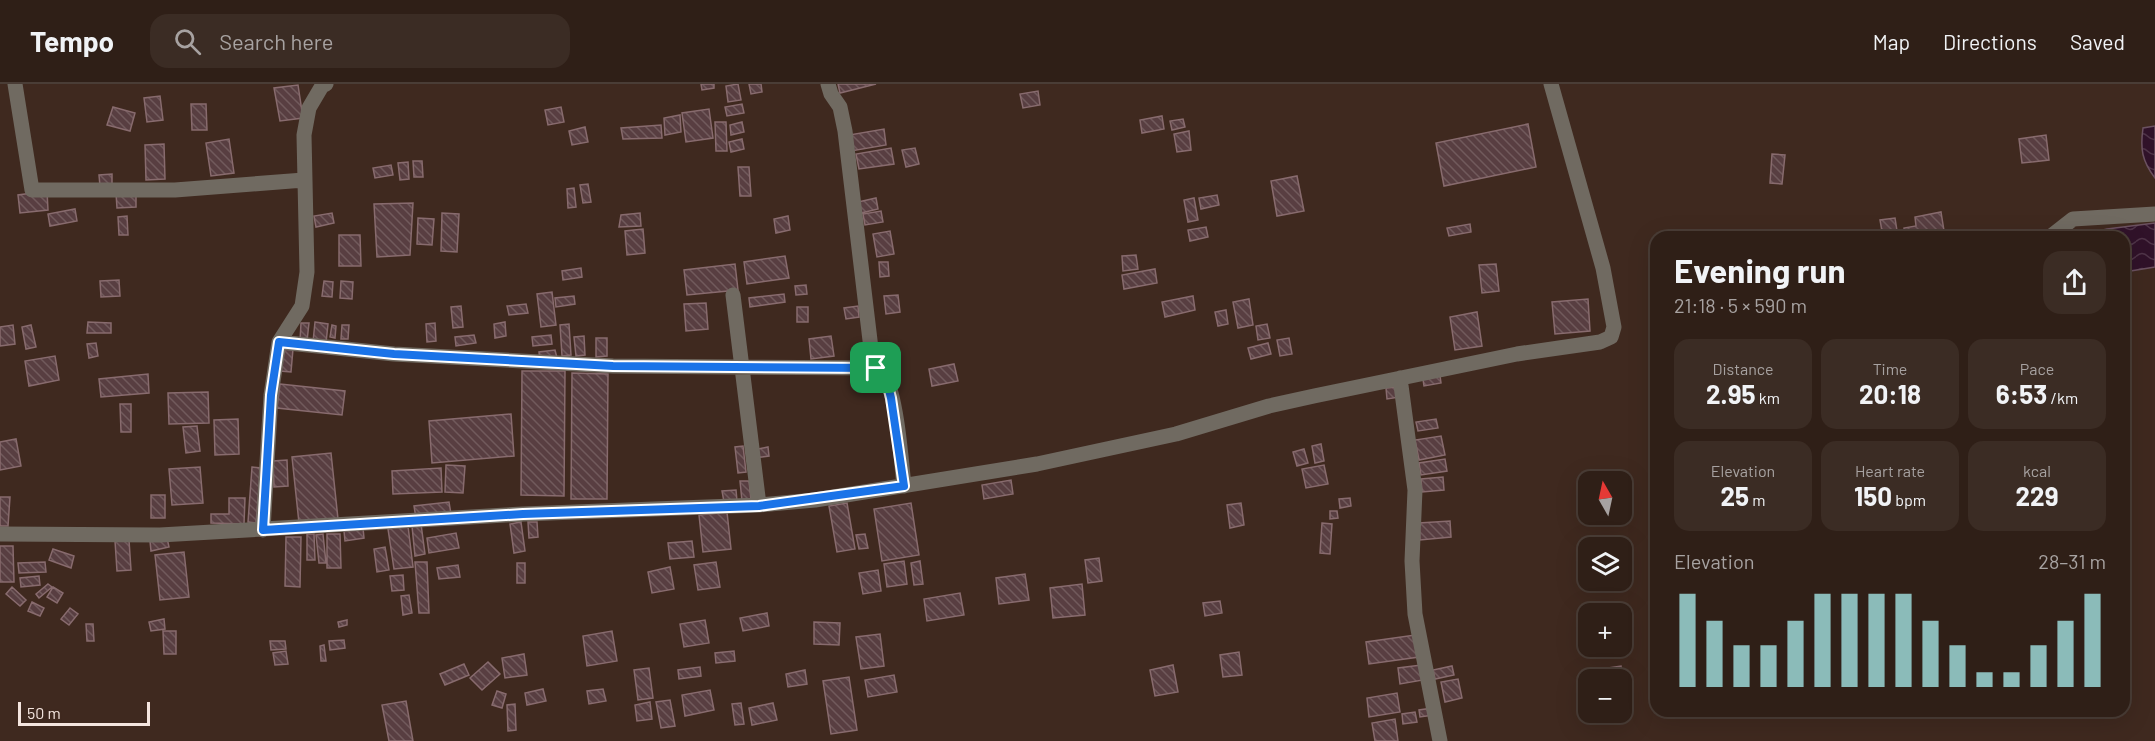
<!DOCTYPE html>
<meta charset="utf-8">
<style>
:root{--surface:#2f1f17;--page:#3b2c24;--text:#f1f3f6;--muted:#a7a2a1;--line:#4a3d36;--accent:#8bbbb9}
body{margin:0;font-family:Barlow,sans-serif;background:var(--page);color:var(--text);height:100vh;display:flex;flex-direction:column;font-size:22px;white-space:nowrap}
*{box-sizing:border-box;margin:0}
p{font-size:20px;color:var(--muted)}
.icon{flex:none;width:33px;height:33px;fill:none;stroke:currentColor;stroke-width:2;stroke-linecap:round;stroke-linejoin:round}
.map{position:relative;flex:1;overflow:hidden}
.panel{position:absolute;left:1650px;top:147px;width:480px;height:486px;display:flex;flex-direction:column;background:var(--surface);border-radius:18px;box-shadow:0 6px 24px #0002,0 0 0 2px var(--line)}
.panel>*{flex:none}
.needle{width:39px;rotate:351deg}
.tools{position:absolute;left:1578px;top:387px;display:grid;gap:12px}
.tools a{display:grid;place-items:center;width:54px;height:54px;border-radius:12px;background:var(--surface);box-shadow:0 6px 24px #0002,0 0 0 2px var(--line);font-size:30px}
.scale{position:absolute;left:18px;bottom:15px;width:132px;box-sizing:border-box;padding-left:6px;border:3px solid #f4e5df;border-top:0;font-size:16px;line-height:21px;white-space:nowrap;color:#f4e5df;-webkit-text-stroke:4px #3f291f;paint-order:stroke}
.pin{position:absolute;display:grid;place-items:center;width:51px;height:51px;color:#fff;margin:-26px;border-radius:12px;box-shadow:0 3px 9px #0006}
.round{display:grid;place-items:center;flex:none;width:63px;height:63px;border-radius:18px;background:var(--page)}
.head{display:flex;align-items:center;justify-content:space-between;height:102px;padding:0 24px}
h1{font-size:33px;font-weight:700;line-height:45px}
.stats{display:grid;grid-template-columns:repeat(3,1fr);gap:9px;height:102px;padding:6px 24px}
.stats div{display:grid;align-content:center;border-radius:15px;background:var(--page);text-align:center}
.stats b{font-size:26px;font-weight:700}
.stats small{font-size:16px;font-weight:400}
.stats p{font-size:16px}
.chart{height:168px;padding:12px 24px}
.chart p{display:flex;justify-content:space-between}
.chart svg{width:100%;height:108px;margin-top:6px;stroke:var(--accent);stroke-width:6}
header{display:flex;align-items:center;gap:36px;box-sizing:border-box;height:84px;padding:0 30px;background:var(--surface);border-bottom:2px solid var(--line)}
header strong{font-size:28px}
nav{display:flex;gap:33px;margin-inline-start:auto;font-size:21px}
.search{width:420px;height:54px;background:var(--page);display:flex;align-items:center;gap:15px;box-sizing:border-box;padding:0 21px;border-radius:18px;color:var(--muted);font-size:22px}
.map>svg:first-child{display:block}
.water{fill:url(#water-waves);stroke:#6b5160;stroke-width:1.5}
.building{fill:url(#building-back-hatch);stroke:#886b6e;stroke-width:1.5}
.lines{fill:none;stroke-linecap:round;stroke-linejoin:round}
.minor{stroke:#706a61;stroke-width:15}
.route-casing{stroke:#fff;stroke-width:12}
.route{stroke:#1a73e8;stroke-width:8}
</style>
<header>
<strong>Tempo</strong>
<div class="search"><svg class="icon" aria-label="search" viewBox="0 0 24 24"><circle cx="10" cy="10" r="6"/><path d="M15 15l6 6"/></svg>Search here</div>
<nav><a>Map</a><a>Directions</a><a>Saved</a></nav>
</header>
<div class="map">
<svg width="2155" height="657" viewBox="0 0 2155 657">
<defs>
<pattern id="water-waves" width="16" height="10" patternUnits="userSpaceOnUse" patternTransform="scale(1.5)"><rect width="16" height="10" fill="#301229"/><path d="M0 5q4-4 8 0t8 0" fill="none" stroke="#4f3448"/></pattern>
<pattern id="building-back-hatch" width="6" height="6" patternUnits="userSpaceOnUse" patternTransform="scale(1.5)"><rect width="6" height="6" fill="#583e41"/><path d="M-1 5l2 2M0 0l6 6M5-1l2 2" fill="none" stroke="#715a5c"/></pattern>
</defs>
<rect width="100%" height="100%" fill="#3f291f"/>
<path class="water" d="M2155,42V94C2142,77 2140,65 2143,44Z
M2155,139V183L2124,188V153H2073L2107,145Z"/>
<path class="building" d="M701,0H714V4L702,6Z
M738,0L741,16L728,18L726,2Z
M749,0H761L762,8L751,10Z
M838,0H876L840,9Z
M298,1L303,34L280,37L274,4Z
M1038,7L1040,21L1023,24L1020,10Z
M160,12L163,36L147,38L144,14Z
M191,20H206L207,46H192Z
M742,20L744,29L727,32L725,23Z
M113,23L135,29L130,47L107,41Z
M561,23L564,38L548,41L545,26Z
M709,25L713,54L686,58L682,29Z
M680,31L681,48L665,51L664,34Z
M1162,32L1164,45L1142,49L1140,36Z
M1183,35L1185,43L1172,46L1170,37Z
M715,38H726L727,67H716Z
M742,38L744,48L731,51L730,41Z
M1528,40L1536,83L1444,102L1436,59Z
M661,41L662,54L623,55L621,44Z
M585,43L588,58L572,61L569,47Z
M884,45L886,61L851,67L849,51Z
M1189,47L1191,66L1177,68L1174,50Z
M2046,51L2049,76L2022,79L2019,55Z
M229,55L234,89L211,92L206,59Z
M742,55L744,65L731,68L729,58Z
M164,60L165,95L146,96L145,61Z
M891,64L894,80L859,85L856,70Z
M915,64L919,80L906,83L902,66Z
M1772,70L1785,71L1782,100L1770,99Z
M413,77H422L423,93H414Z
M408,78L409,95L400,96L398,79Z
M391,81L393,91L375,94L373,84Z
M738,83H749L751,112H740Z
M112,90V101L100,102L99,91Z
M1297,92L1304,127L1277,132L1271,97Z
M588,100L591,118L583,119L580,101Z
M574,104L576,123L568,124L567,105Z
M47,107L48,126L20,129L18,111Z
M116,109H136V123L117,124Z
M1217,111L1219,121L1201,125L1199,114Z
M876,114L878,125L861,129L858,118Z
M1194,114L1198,136L1188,138L1184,116Z
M413,119L410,171L377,173L374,120Z
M75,125L77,137L50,142L48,130Z
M881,127L883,138L865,141L863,130Z
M1941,128L1945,153H1905L1904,144L1916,142L1915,133Z
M332,129L334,139L316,143L314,132Z
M442,129L459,130L457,168L441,167Z
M640,129L641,142L619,143L621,131Z
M127,132L128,151H119L118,133Z
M788,132L790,146L776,149L774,135Z
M418,134L434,135L432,161L417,160Z
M1895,134L1898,153H1883L1880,136Z
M1470,140L1471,148L1449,152L1447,144Z
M1206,143L1208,153L1190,157L1188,146Z
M643,145L645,169L627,171L625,147Z
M890,147L894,170L877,173L873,150Z
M339,151H360L361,182H339Z
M1136,171L1138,185L1123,187L1122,172Z
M785,172L789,194L747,200L744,178Z
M879,178H888L889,192L880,193Z
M735,180L738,206L687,211L684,186Z
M1496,180L1499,207L1482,209L1479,181Z
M581,184L582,193L563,196L562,187Z
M1155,185L1157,199L1124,205L1122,191Z
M119,196L120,212L101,213L100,197Z
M324,197L333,198L332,213L322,212Z
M341,197L353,198L352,215L340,214Z
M806,201L807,210L796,211L795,202Z
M552,208L556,241L541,243L537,210Z
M784,210L785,218L750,223L749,214Z
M898,211L900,228L886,230L884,212Z
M574,212L575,220L556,223L555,214Z
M1193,212L1195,226L1165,233L1162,218Z
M1249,215L1253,241L1238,244L1233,218Z
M1588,215L1590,247L1555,250L1552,218Z
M706,219L708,245L686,247L684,220Z
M526,220L528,229L509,231L507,222Z
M461,222L463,243L453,244L451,223Z
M858,222L859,233L846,235L844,224Z
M797,223H808V238H797Z
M1226,226L1228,240L1218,242L1215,228Z
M1477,228L1482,262L1455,266L1450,233Z
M88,238L111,239V249H87Z
M315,238L328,240L326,259L313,258Z
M505,238L506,252L495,254L494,240Z
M301,239H309L307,257H300Z
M435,239L436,257L427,258L426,240Z
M569,240L571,271L562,272L560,241Z
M1267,240L1270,254L1258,256L1256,242Z
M13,241L15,260L0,262V243Z
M31,241L36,263L26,265L22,243Z
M332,241L336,242L335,254L330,253Z
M342,241H349L348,255H341Z
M474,251L476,259L456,262L455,253Z
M551,251L552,260L533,262L532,253Z
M584,252L585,271L576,272L574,253Z
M831,252L834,272L811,275L809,255Z
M596,254H607V272L596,273Z
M1289,254L1292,270L1280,272L1277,256Z
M96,259L98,272L89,274L87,260Z
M1268,259L1271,270L1251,275L1248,264Z
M283,264L293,265L291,288L280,287Z
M555,266L557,274L540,277L539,268Z
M55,272L59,296L29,302L25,277Z
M954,280L958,297L932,302L929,285Z
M522,287H565L564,412L521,411Z
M572,289L608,290L607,415H571Z
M148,290L149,309L101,313L99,295Z
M1440,292L1441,299L1424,302L1423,295Z
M280,300L345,307L342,331L277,324Z
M1398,303L1400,313L1387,315L1386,304Z
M208,308L209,339L169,340L168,309Z
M120,320H131V348H121Z
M511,330L514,372L432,379L429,337Z
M238,335L239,370L215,371L214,336Z
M1436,335L1438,344L1418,347L1416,338Z
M197,342L200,367L186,369L183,343Z
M1441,352L1445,371L1419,376L1415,356Z
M16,355L21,382L0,386V358Z
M1321,360L1324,377L1315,379L1312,362Z
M743,362L746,388L738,389L735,363Z
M768,363L769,372L754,374L753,366Z
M1304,365L1308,379L1297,382L1293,368Z
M331,369L338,435L299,439L292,373Z
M1445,375L1447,387L1421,391L1419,379Z
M287,376L288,402L274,403L273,377Z
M446,381L465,382L463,409L445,408Z
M1324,381L1328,400L1306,404L1302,385Z
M200,383L203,419L172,421L169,385Z
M252,383L261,384L256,439L248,438Z
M441,384L442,408L393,410L392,387Z
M1443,393L1444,406L1422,408L1421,395Z
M1011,396L1013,410L984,415L982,401Z
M740,397H749L751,416L742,417Z
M736,406L737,417L724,418L722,407Z
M151,411H165V434H151Z
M0,413H10L8,442H0Z
M229,414H245L244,440L211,439V430H229Z
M1350,414L1351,422L1340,424L1339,415Z
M449,418L451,430L416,434L414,422Z
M847,419L855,465L837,468L829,422Z
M911,419L919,471L882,477L874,425Z
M1241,419L1244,441L1230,444L1227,421Z
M1330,427H1337L1338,434L1330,435Z
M727,428L731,465L703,468L699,431Z
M1450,437L1451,453L1420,456L1419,439Z
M521,438L525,467L514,469L510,440Z
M528,438H537L538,453L529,454Z
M1322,439L1332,440L1330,470L1320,469Z
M421,440L425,470L415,472L412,442Z
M408,442L413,483L394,485L388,445Z
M363,444L364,454L345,457L344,447Z
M456,449L459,464L429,469L427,454Z
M307,450H314L315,476H307Z
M323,450L326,479H319L316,451Z
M327,450H340L341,484H327Z
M865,450L868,464L859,465L856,451Z
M286,453H301L300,503L285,502Z
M167,454L169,463L151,467L150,457Z
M129,456L131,486L117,487L115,457Z
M692,457L694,473L670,475L668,459Z
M0,462H13L14,498H0Z
M385,463L389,486L377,488L374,465Z
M53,465L74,472L71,484L49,476Z
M184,468L189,513L160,516L155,471Z
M1099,474L1102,497L1088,499L1085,476Z
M904,477L907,500L887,503L884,480Z
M920,477L923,500L914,501L911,479Z
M45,478L46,488L19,489L18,479Z
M415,478H427L429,529H419Z
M716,478L720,503L698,506L694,481Z
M517,479H525V499H517Z
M458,481L460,493L439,495L437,484Z
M670,483L674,505L652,509L648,488Z
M878,486L881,507L863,510L859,489Z
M1025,490L1029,516L999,520L996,494Z
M403,491L404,506L392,507L390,492Z
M39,492L40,501L21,503L20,494Z
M48,500L52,503L39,514L36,510Z
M1082,500L1085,531L1053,534L1050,504Z
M12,503L26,516L20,522L6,510Z
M53,503L63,509L57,519L47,513Z
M960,509L964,531L927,537L924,515Z
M409,511L412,529L403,531L401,512Z
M1220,517L1222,529L1205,532L1203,519Z
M32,518L44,524L40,532L28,527Z
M70,524L78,530L69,541L61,535Z
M767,529L769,542L743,547L740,534Z
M164,535L165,545L151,547L149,538Z
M347,536V541L339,543L338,538Z
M705,536L709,559L684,563L680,540Z
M814,538L840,539L839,561L814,560Z
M86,540H93L94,557H87Z
M163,547H176V570H164Z
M612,547L617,577L587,582L583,552Z
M880,550L884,582L861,585L856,553Z
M1415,551L1419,573L1369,580L1366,558Z
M344,556L345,564L330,566L329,557Z
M270,557H285L286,565L271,566Z
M324,561L326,577H321L320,562Z
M286,567L288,580L275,581L273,569Z
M734,567L735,577L716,579L715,569Z
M1239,568L1242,591L1223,593L1220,571Z
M524,570L527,591L505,594L502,574Z
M488,578L500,590L482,606L470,594Z
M464,580L469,591L445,601L440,590Z
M1173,581L1178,608L1155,612L1150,586Z
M1421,581L1423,596L1400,600L1398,584Z
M1452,582L1454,591L1435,595L1433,586Z
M1621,582L1624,610L1622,611V596H1596L1595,586Z
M700,583L701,592L679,595L678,586Z
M649,584L653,614L638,616L634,586Z
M805,586L807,600L788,603L786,590Z
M894,591L897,608L868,613L865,596Z
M849,593L857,646L831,650L823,597Z
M1458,595L1462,614L1445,618L1441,598Z
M543,605L546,617L527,621L525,609Z
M603,605L606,617L589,620L587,607Z
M710,606L714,626L685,632L682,611Z
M497,607L506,610L502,624L492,621Z
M1397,609L1400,628L1369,633L1367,614Z
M670,616L675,642L661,644L656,618Z
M406,617L413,657H389L382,621Z
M650,618L652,635L637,637L635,621Z
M741,619L744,640L735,641L732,620Z
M773,619L777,636L752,641L749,624Z
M515,620L516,646L508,647L507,621Z
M1432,624L1433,631L1420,633L1419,626Z
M1415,628L1417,638L1403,640L1402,630Z
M1395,635L1398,657H1375L1372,639Z"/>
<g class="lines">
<path class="minor" d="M15,0L32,106H175L304,96
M828,0L831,10L840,23L845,47L872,273C875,282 882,285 885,292C897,316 901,374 904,402
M2050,153L2073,135L2155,130
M733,211L759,421
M279,258L394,270L613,282L876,284
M1400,294L1415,406L1412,477L1415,530L1440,657
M263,446L271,311L279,258L302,222L307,188L304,51L309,24L322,2L326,0
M0,450L160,451L523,430L759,421L815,416L1037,380L1176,350L1269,322L1314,312L1517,270L1600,258L1611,253L1614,243L1603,184L1551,0"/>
</g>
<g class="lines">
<g class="route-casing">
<path id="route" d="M279,258L394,270L613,282L876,284L885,290L891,314L904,402L759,422L523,430L263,446L271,311Z"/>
</g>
<use href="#route" class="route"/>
</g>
</svg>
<div class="tools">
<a><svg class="needle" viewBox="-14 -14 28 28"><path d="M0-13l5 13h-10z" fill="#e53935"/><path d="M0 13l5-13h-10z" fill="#a7a2a1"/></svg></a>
<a><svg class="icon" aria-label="layers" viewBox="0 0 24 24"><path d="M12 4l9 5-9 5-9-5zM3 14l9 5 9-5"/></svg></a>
<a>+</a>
<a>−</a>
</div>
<div class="scale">50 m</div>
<div class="pin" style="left:876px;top:284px;background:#1e9e55"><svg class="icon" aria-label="arrive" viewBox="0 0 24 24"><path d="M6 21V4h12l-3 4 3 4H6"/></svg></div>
<section class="panel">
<div class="head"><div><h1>Evening run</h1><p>21:18 · 5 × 590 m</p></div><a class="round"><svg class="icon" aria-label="share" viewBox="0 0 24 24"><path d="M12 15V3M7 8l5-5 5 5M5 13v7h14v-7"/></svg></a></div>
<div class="stats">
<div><p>Distance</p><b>2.95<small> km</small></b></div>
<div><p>Time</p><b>20:18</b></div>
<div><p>Pace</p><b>6:53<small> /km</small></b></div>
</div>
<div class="stats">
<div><p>Elevation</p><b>25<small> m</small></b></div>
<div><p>Heart rate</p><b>150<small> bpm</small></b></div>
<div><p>kcal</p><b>229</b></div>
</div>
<div class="chart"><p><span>Elevation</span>28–31 m</p>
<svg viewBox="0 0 160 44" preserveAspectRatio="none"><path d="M5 44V6M15 44V17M25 44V27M35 44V27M45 44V17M55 44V6M65 44V6M75 44V6M85 44V6M95 44V17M105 44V27M115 44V38M125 44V38M135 44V27M145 44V17M155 44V6"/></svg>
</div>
</section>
</div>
